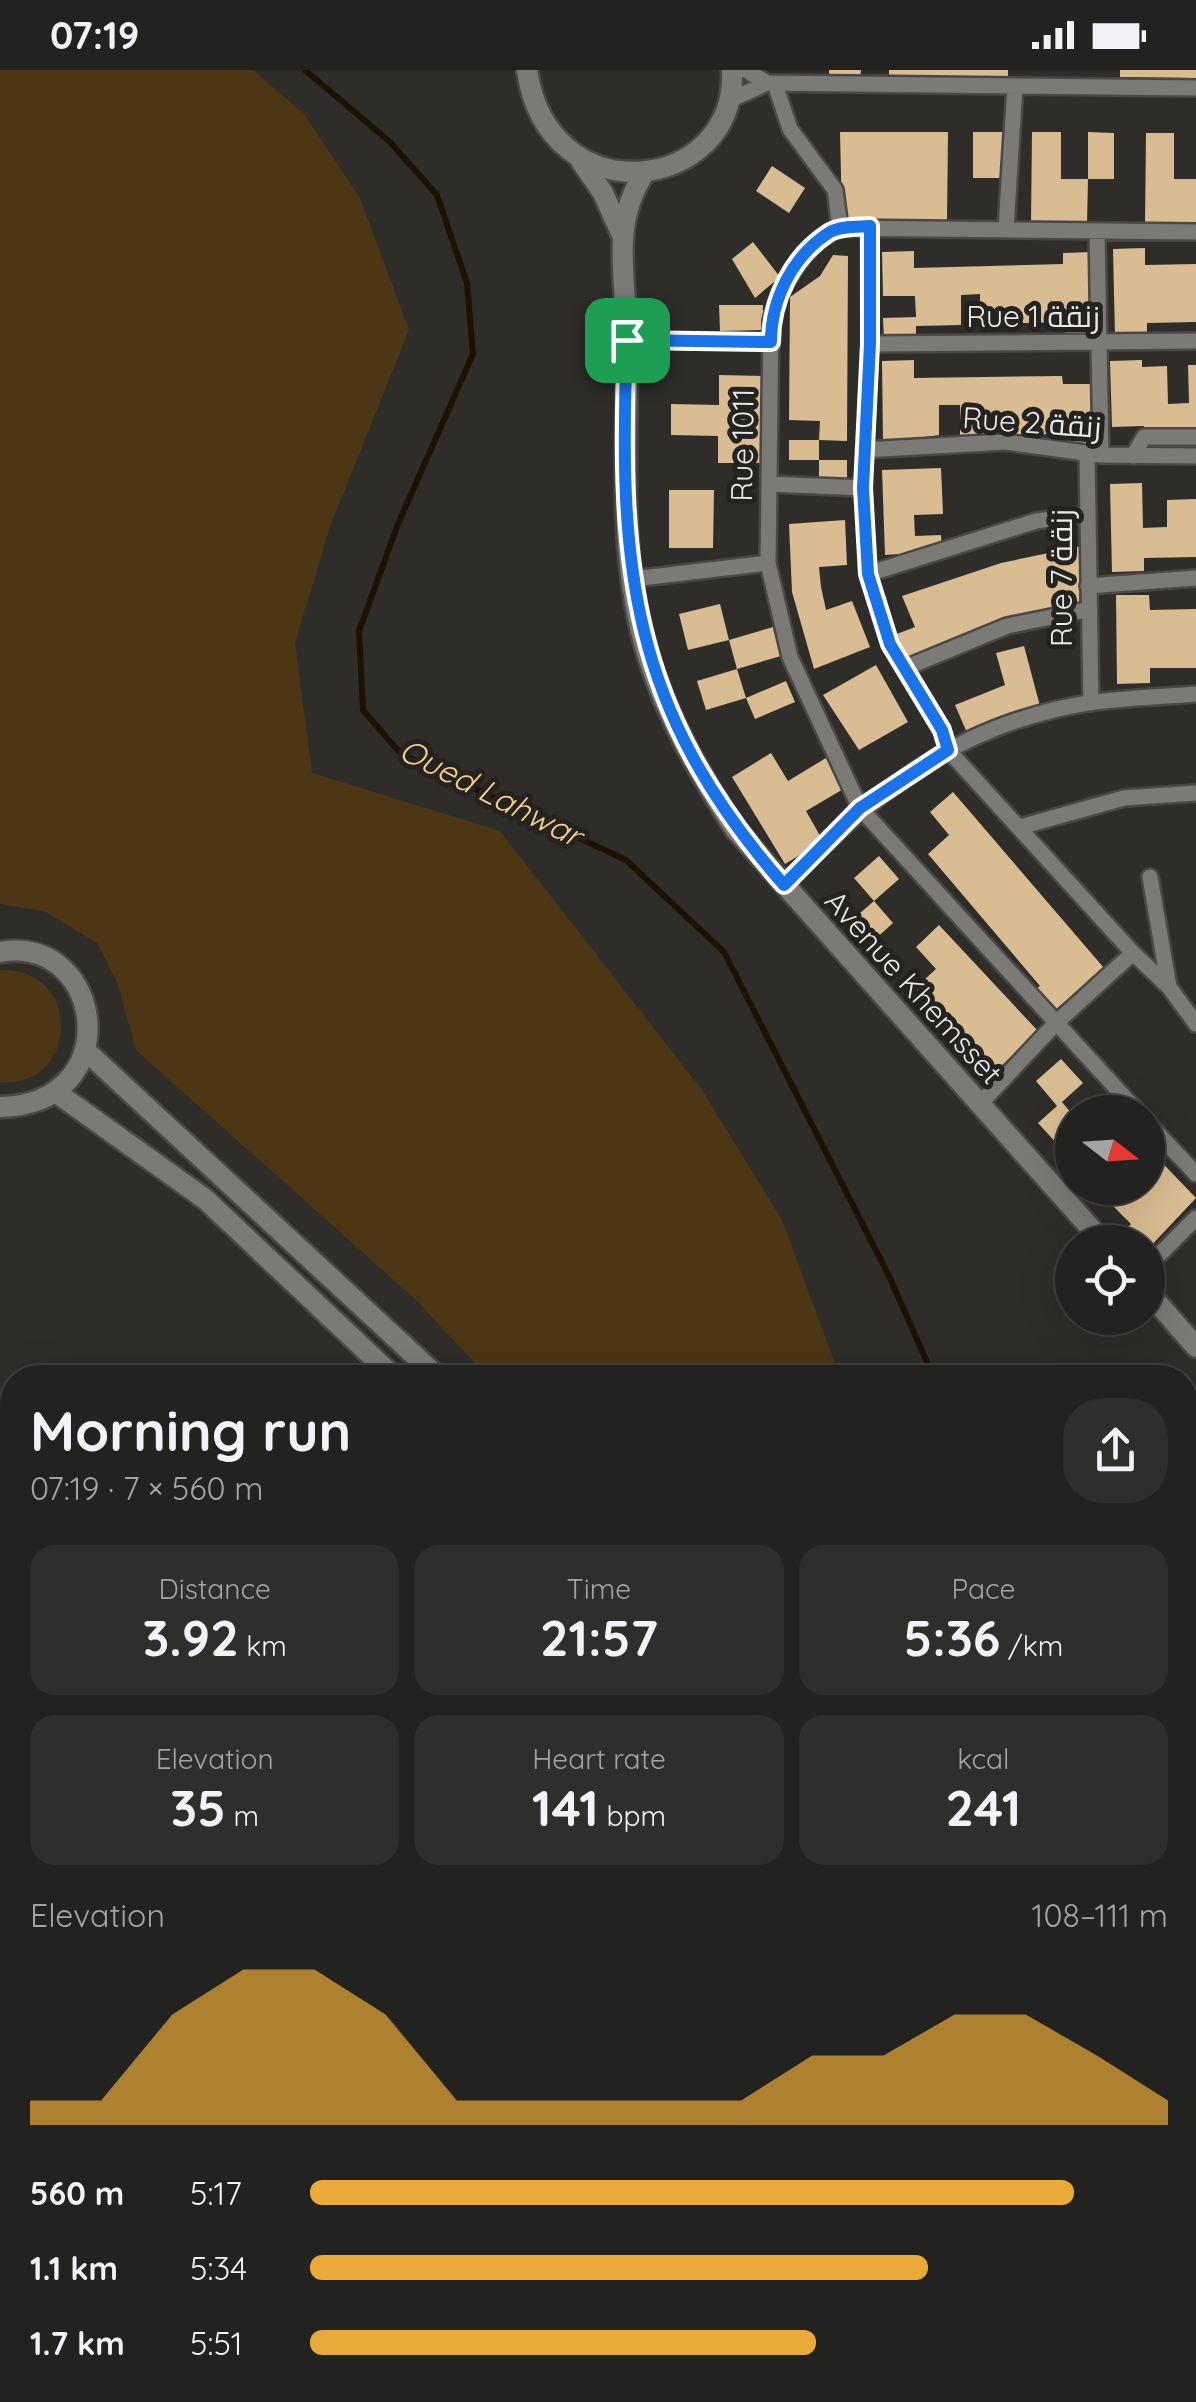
<!DOCTYPE html>
<meta charset="utf-8">
<style>
:root{--surface:#222220;--page:#2e2f2d;--text:#f1f3f6;--muted:#a2a4a5;--line:#3f3f3e;--accent:#eaaa39}
body{margin:0;font-family:Quicksand,Cairo,sans-serif;background:var(--page);color:var(--text);height:100vh;display:flex;flex-direction:column;font-size:38px;white-space:nowrap}
*{box-sizing:border-box;margin:0}
p{font-size:32px;color:var(--muted)}
.icon{flex:none;width:55px;height:55px;fill:none;stroke:currentColor;stroke-width:2;stroke-linecap:round;stroke-linejoin:round}
.map{position:relative;flex:1;overflow:hidden}
.details{position:absolute;left:0px;top:1295px;width:1198px;height:1038px;display:flex;flex-direction:column;background:var(--surface);border-radius:40px 40px 0 0;box-shadow:0 10px 40px #0002,0 0 0 2px var(--line)}
.details>*{flex:none}
.needle{width:65px;rotate:107deg}
.buttons{position:absolute;left:1055px;top:1025px;display:grid;gap:20px}
.buttons a{display:grid;place-items:center;width:110px;height:110px;border-radius:50%;background:var(--surface);box-shadow:0 10px 40px #0002,0 0 0 2px var(--line);font-size:50px}
.pin{position:absolute;display:grid;place-items:center;width:85px;height:85px;color:#fff;margin:-42px;border-radius:20px;box-shadow:0 5px 15px #0006}
.round{display:grid;place-items:center;flex:none;width:105px;height:105px;border-radius:40px;background:var(--page)}
.head{display:flex;align-items:center;justify-content:space-between;height:170px;padding:0 30px}
h1{font-size:55px;font-weight:800;line-height:75px}
.figures{display:grid;grid-template-columns:repeat(3,1fr);gap:15px;height:170px;padding:10px 30px}
.figures div{display:grid;align-content:center;border-radius:25px;background:var(--page);text-align:center}
.figures b{font-size:50px;font-weight:800}
.figures small{font-size:28px;font-weight:400}
.figures p{font-size:28px}
.chart{height:280px;padding:20px 30px}
.chart p{display:flex;justify-content:space-between}
.chart svg{width:100%;height:180px;margin-top:10px;fill:var(--accent);opacity:.7}
ul{padding:0 30px;list-style:none;font-size:32px}
li{display:grid;grid-template-columns:160px 120px 1fr;align-items:center;height:75px}
li i{height:25px;border-radius:12px;background:var(--accent)}
.status{display:flex;justify-content:space-between;align-items:center;height:70px;padding:0 50px;background:var(--surface);direction:ltr}
.status svg{height:28px;fill:currentColor}
.map>svg:first-child{display:block}
.green{fill:#4c3614}
.lines{fill:none;stroke-linecap:round;stroke-linejoin:round}
.stream{stroke:#1d1100;stroke-width:6}
.building{fill:#d9bc92}
.minor-casing{stroke:#4a4846;stroke-width:20}
.tertiary-casing{stroke:#4a4846;stroke-width:25}
.minor{stroke:#7c7a76;stroke-width:15}
.tertiary{stroke:#7c7a76;stroke-width:20}
.route-casing{stroke:#fff;stroke-width:20}
.route{stroke:#1a73e8;stroke-width:12}
.labels{text-anchor:middle;dominant-baseline:central;stroke-width:10;stroke-linejoin:round;paint-order:stroke}
.street-label{font-size:30px;fill:#eae9e7;stroke:#252320}
.water-label{font-size:32px;font-style:italic;fill:#f8cd8d;stroke:#252320}
</style>
<div class="status"><b>07:19</b><svg viewBox="0 0 49 12"><path d="M0 12V9h3v3zM5 12V6h3v6zM10 12V3h3v9zM15 12V0h3v12zM26 1h20v11H26zM47 4h2v5h-2z"/></svg></div>
<div class="map">
<svg width="1196" height="2332" viewBox="0 0 1196 2332">
<rect width="100%" height="100%" fill="#2e2d2a"/>
<path class="green" d="M0,0H253L304,44L360,128L409,260L331,454L295,573L312,703L500,761L702,1020L782,1150L840,1307H488L416,1230L136,980L117,912L97,873L44,841L0,834Z
M0,900C84,897 79,1019 0,1012Z
M1185,1579L1196,1593V2332H914L910,2320H1185Z
M127,2320H309L334,2332H126Z
M590,2320H757L762,2332H589Z"/>
<g class="lines">
<path class="stream" d="M305,0L390,72L437,125L467,213L473,284L398,454L359,561L363,640L401,684L626,790L724,882L889,1206L934,1308
M1185,1511L1196,1516"/>
</g>
<path class="building" d="M829,0H861L860,8H829Z
M889,0H1008V9L889,8Z
M1120,0H1196V8L1120,7Z
M840,62H948L947,154L842,150Z
M973,62H1004V108H973Z
M1032,62H1061V109H1088L1087,154H1031Z
M1088,62L1114,63V109H1088Z
M1146,63H1174V109H1196V155L1145,154Z
M772,96L805,118L789,143L756,121Z
M753,172L780,207L755,228L732,189Z
M1145,178V195L1196,194V252L1147,253V266L1115,267L1113,179Z
M914,181V198L1063,194V183L1092,182L1094,269L1065,270L1064,252L980,254V224L961,225V255L916,256V269L884,270L883,248L916,247L915,226H883L882,182Z
M833,185L848,186L847,371L819,370L820,351L789,350L790,227L820,206Z
M719,235H763V260L720,261Z
M914,290V308L1062,306L1063,314H1092L1093,374H1063V364L960,365V335H939V365L883,373L882,291Z
M1142,290V297L1167,296L1168,334L1189,333L1188,295H1196V364L1144,365V356L1112,357L1110,291Z
M719,305L765,306L763,393H718V366L671,365V334L719,335Z
M789,370H819V390H789Z
M819,390H847V413H819Z
M941,398L943,444L914,445L915,466L941,465L942,481L885,485L882,400Z
M1142,413L1143,458L1167,457V430L1196,429V487L1144,488V501L1112,502L1110,414Z
M669,420H714L713,478H669Z
M845,450L847,495L819,497L821,517L826,540L852,531L870,577L814,599L792,522L789,454Z
M1082,476L1079,535L944,574L908,591L894,565L915,557L902,526L1001,493Z
M1116,525H1149L1150,540L1196,539V598H1150V613L1117,614Z
M720,534L729,570L688,580L679,544Z
M773,557L781,586L737,599L729,570Z
M1024,576L1040,636L968,665L955,635L1005,615L996,583Z
M876,595L908,652L859,680L823,625Z
M737,599L746,628L786,611L795,632L755,649L746,628L706,640L697,611Z
M771,683L788,711L826,688L845,718L806,741L823,771L785,794L732,707Z
M953,722L1104,898L1054,941L1036,919L1040,916L928,784L949,765L930,742Z
M879,786L899,809L874,831L854,808Z
M874,831L893,853L871,873L852,850Z
M939,855L1038,961L994,1003L914,919L936,899L916,877Z
M1061,989L1083,1013L1062,1032L1072,1044V1064L1059,1076L1038,1053L1057,1036L1036,1011Z
M1148,1078L1196,1128L1148,1179V1172H1138L1125,1160L1131,1154L1095,1118H1148Z"/>
<g class="lines">
<g class="minor-casing">
<path id="minor" d="M746,0L767,13
M775,14L790,59L835,120L840,158
M728,31L767,13L1196,18
M869,156L870,274L863,418L868,504L890,574L942,661L948,680L1133,883L1169,917L1196,954
M1006,159L1015,16
M1097,161L1101,385
M627,270L771,272
M870,274L1196,271
M864,380L1005,372L1101,385L1196,386
M1087,383L1091,633
M1133,386L1144,367H1196
M769,414L863,418
M868,504L1036,451L1088,444
M633,509L768,493
M1088,516L1196,508
M905,598L1007,556L1086,540
M1020,757L1124,728L1196,723
M1150,807L1169,917
M783,815C877,722 953,655 1088,633C1124,628 1160,627 1196,624
M979,1035L1055,954L1133,883
M1138,1042L860,738L790,587L768,493L771,251C779,216 806,172 840,158L1196,162
M1148,1053L1196,1104
M1148,1196L1196,1148
M0,1518L12,1535
M550,2320V2332"/>
</g>
<g class="tertiary-casing">
<path id="tertiary" d="M527,0C548,147 738,124 732,0
M581,91L603,123L621,163
M645,102C609,156 627,211 627,272C628,378 616,487 649,590C669,651 701,706 735,759L1103,1172
M0,882C105,864 128,1035 0,1037
M86,981L439,1308
M57,1023L205,1129L395,1308
M1148,1222L1196,1277
M844,2320L848,2332
M876,2320L880,2332"/>
</g>
<use href="#minor" class="minor"/>
<use href="#tertiary" class="tertiary"/>
</g>
<g class="lines">
<g class="route-casing">
<path id="route" d="M870,156V274L863,418L868,504L890,574L942,660L948,680L860,738L784,815C629,638 618,496 627,270L771,272C771,230 792,186 830,162C841,156 857,157 870,156Z"/>
</g>
<use href="#route" class="route"/>
</g>
<g class="labels">
<g class="street-label">
<text x="1033" y="246">Rue 1 زنقة</text>
<text transform="translate(1032 352) rotate(4)">Rue 2 زنقة</text>
<text transform="translate(742 375) rotate(-89)">Rue 1011</text>
<text transform="translate(1061 508) rotate(-90)">Rue 7 زنقة</text>
<text transform="translate(914 917) rotate(48)">Avenue Khemsset</text>
</g>
<g class="water-label">
<text transform="translate(491 722) rotate(27)">Oued Lahwar</text>
</g>
</g>
</svg>
<div class="buttons">
<a><svg class="needle" viewBox="-14 -14 28 28"><path d="M0-13l5 13h-10z" fill="#e53935"/><path d="M0 13l5-13h-10z" fill="#a2a4a5"/></svg></a>
<a><svg class="icon" aria-label="locate" viewBox="0 0 24 24"><circle cx="12" cy="12" r="6"/><path d="M12 2v4M12 18v4M2 12h4M18 12h4"/></svg></a>
</div>
<div class="pin" style="left:627px;top:270px;background:#1e9e55"><svg class="icon" aria-label="arrive" viewBox="0 0 24 24"><path d="M6 21V4h12l-3 4 3 4H6"/></svg></div>
<section class="details">
<div class="head"><div><h1>Morning run</h1><p>07:19 · 7 × 560 m</p></div><a class="round"><svg class="icon" aria-label="share" viewBox="0 0 24 24"><path d="M12 15V3M7 8l5-5 5 5M5 13v7h14v-7"/></svg></a></div>
<div class="figures">
<div><p>Distance</p><b>3.92<small> km</small></b></div>
<div><p>Time</p><b>21:57</b></div>
<div><p>Pace</p><b>5:36<small> /km</small></b></div>
</div>
<div class="figures">
<div><p>Elevation</p><b>35<small> m</small></b></div>
<div><p>Heart rate</p><b>141<small> bpm</small></b></div>
<div><p>kcal</p><b>241</b></div>
</div>
<div class="chart"><p><span>Elevation</span>108–111 m</p>
<svg viewBox="0 0 160 44" preserveAspectRatio="none"><path d="M0 44V38L10 38L20 17L30 6L40 6L50 17L60 38L70 38L80 38L90 38L100 38L110 27L120 27L130 17L140 17L150 27L160 38V44z"/></svg>
</div>
<ul>
<li><b>560 m</b>5:17<i style="width:89%"></i></li>
<li><b>1.1 km</b>5:34<i style="width:72%"></i></li>
<li><b>1.7 km</b>5:51<i style="width:59%"></i></li>
</ul>
</section>
</div>
